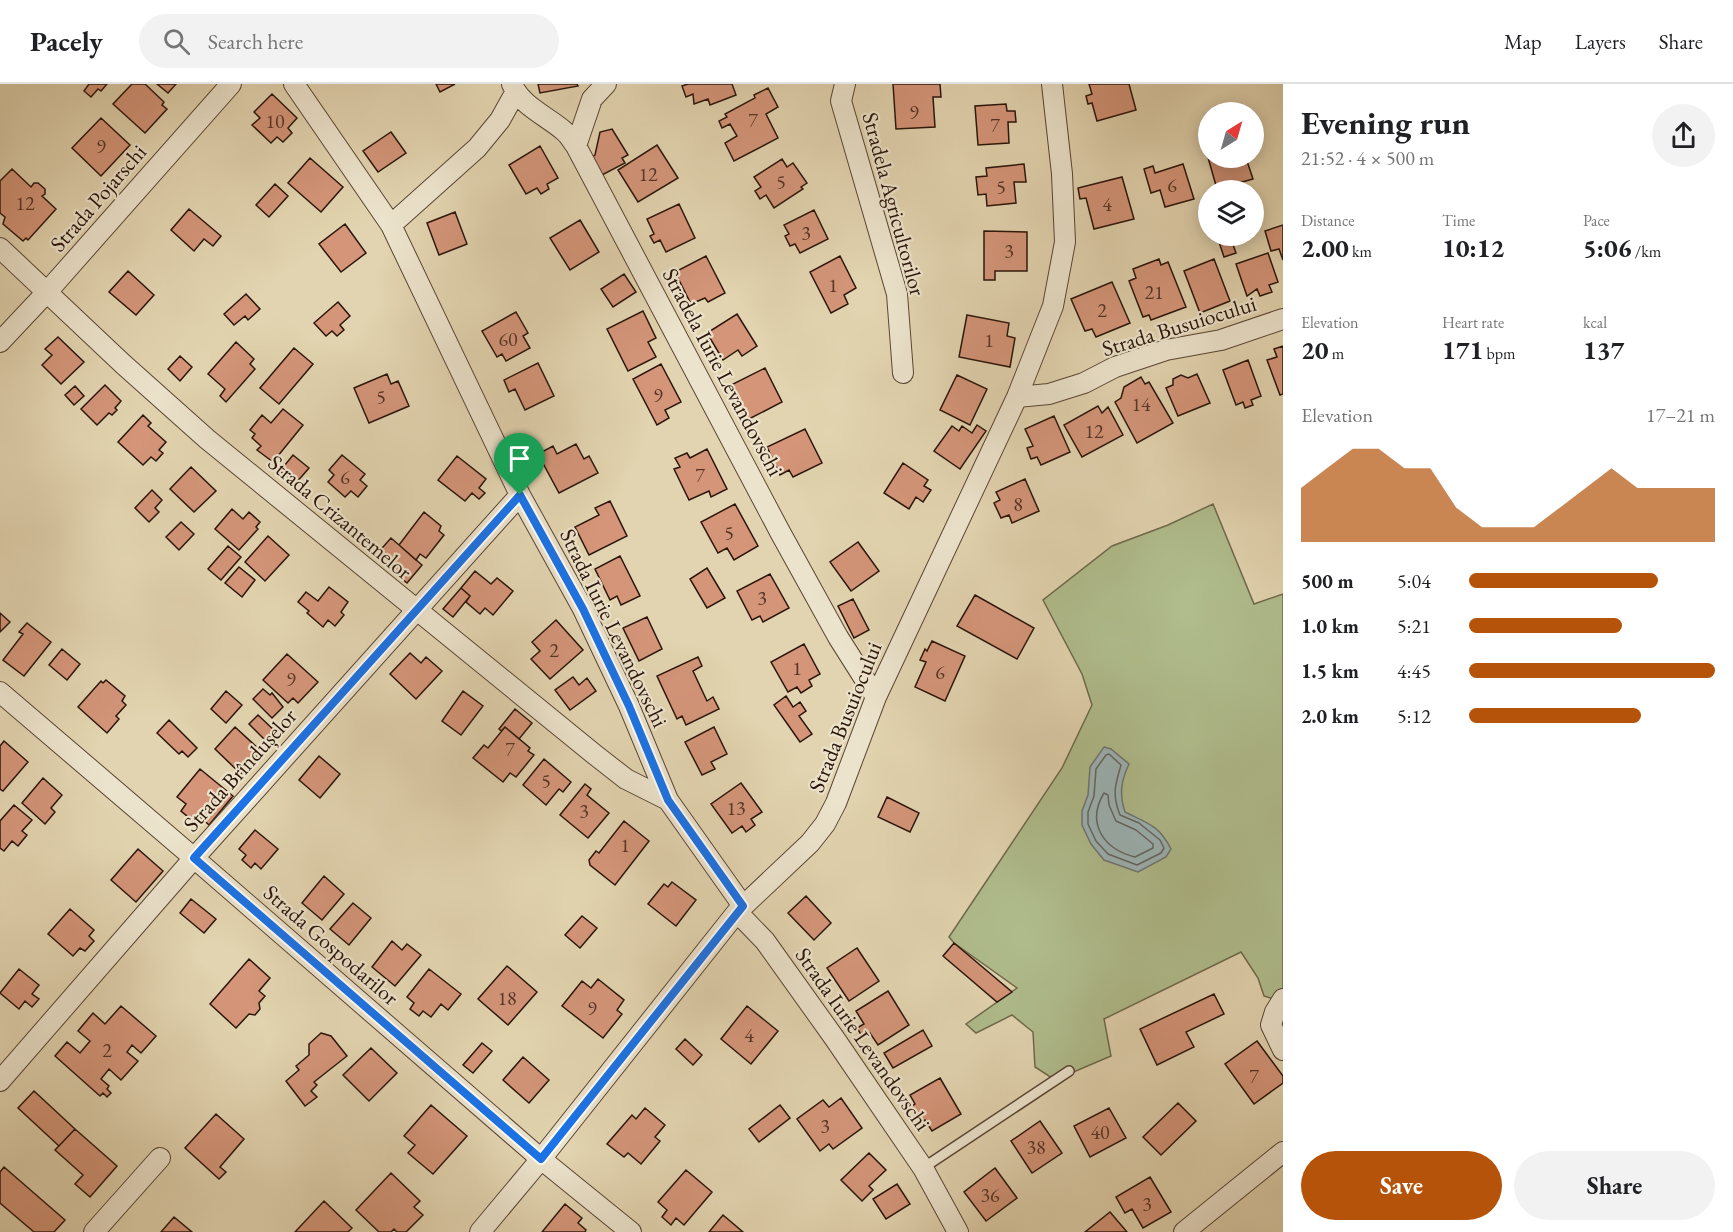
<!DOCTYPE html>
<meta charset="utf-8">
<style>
:root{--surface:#fff;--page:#f2f2f2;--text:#202124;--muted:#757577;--line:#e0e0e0;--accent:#b45309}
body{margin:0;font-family:"EB Garamond",serif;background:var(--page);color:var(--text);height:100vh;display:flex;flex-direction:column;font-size:22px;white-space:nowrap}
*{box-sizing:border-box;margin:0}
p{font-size:20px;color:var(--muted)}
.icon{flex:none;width:33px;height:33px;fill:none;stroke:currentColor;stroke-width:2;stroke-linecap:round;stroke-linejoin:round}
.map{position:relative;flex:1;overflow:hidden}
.sheet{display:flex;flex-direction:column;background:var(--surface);width:450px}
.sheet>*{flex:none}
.needle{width:39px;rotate:37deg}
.buttons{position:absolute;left:1198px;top:18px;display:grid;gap:12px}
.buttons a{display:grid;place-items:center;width:66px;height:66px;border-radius:50%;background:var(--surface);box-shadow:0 3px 15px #0003;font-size:30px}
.pin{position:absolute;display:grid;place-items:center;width:51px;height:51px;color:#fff;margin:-62px -26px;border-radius:50% 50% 50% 0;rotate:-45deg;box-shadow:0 0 6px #0007}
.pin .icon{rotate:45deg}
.round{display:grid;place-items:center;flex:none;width:63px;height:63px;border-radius:32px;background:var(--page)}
.summary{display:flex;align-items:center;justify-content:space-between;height:102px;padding:0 18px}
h1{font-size:33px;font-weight:700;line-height:45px}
.figures{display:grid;grid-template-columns:repeat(3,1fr);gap:9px;height:102px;padding:6px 18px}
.figures div{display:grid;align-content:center}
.figures b{font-size:26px;font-weight:700}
.figures small{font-size:16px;font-weight:400}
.figures p{font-size:16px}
.chart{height:168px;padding:12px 18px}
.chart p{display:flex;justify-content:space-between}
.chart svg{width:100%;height:108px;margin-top:6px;fill:var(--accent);opacity:.7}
.action{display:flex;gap:12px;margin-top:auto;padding:12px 18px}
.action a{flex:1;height:69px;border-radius:36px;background:var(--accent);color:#fff;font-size:24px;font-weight:700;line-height:69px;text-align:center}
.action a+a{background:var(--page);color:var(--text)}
ul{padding:0 18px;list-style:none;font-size:20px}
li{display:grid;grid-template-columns:96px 72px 1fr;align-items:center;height:45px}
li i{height:15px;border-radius:8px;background:var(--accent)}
header{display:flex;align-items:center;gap:36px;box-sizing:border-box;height:84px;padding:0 30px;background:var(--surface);border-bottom:2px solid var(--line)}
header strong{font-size:28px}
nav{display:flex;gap:33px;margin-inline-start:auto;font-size:21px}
.search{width:420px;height:54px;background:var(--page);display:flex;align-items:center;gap:15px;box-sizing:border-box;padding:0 21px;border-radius:33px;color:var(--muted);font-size:22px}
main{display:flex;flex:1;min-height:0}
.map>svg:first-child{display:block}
.green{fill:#b0bd8d;stroke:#6e694c;stroke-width:1.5}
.water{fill:#9bb5b8;stroke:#6e7572;stroke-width:1.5}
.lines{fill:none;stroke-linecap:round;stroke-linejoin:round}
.shore{stroke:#636561;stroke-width:1.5}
.building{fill:#d49579;stroke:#2b150a;stroke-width:1.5}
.lane-casing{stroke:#594534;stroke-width:12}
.street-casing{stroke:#594534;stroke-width:22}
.lane{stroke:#ece3cc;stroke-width:9}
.street{stroke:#ece3cc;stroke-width:20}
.route-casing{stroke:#fff;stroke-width:12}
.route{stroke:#1a73e8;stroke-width:8}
.labels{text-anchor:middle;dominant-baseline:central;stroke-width:4.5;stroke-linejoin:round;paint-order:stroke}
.number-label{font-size:20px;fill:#553526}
.street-label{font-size:22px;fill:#2b150a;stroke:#ece3cc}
</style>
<header>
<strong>Pacely</strong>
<div class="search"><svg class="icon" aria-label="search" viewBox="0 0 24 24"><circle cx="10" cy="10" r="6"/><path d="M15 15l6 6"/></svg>Search here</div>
<nav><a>Map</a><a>Layers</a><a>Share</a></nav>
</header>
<main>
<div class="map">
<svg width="1283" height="1148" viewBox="0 0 1283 1148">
<rect width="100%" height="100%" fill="#e2d4b0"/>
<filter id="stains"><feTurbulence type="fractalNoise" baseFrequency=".00333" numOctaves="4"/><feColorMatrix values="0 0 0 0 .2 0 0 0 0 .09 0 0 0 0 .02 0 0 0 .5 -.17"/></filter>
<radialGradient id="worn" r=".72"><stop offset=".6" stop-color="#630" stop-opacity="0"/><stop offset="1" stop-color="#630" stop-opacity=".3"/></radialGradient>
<path class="green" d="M1213,420L1254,520L1283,510V918L1264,912L1258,894L1241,868L1104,935L1111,972L1055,996L1035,983L1033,948L1012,931L976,949L966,940L1017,904L954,859L949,853L1062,684L1092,621L1082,590L1043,516L1112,462L1168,441Z"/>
<path class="water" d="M1104,663L1111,665L1129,680C1121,697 1119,710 1125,728C1147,739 1159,741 1171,765L1166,773L1138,788L1104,776L1091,760L1082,741V727L1088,711L1090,683Z"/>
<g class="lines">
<path class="shore" d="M1109,670L1121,681C1115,701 1112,711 1120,731L1139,739L1160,756L1164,764L1161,769L1137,781L1108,770L1096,757L1088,740V728L1094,712L1096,685L1106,671Z
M1104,709L1108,711L1109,721L1116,737L1136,746L1153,760V764L1135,773C1103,765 1086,739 1104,709Z"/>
</g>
<path class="building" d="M89,0H107L101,7L98,5L91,13L84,7Z
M132,0H145L164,18L162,21L167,25L145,49L113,20Z
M157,0H176L168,9Z
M436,0H455L440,8Z
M538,0H577L578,2L540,9Z
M688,0H732L736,11L710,21L708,15L694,20L693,10L686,13L682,2Z
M893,0H940L941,13H933L935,43L896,45Z
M1089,0H1129L1136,26L1097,37L1092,19L1088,20L1086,12L1092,10Z
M768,4L778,23L766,30L778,54L734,77L725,59L737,52L730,40L722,44L719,37L727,33L725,30L755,14L754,11Z
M272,10L297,34L288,44L292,49L283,58L277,53L271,59L252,41L260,34L254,28Z
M1006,20L1007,27H1015L1016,38H1008L1009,59L978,61L975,22Z
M101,34L130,61L101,92L72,64Z
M612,45L628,71L622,74L625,79L602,91L592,73L595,71L600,48Z
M391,48L406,69L378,88L363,67Z
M657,61L678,94L638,118L618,86Z
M540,62L558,94L547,100L549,105L541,110L537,104L526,110L509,81Z
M1207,70H1209V74H1246L1253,95L1217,105Z
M310,74L343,103L321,128L288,99Z
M782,75L787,83L793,79L807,99L801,103L803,105L774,124L766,111L760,115L755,107L761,103L754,93Z
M1024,80L1026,98H1014L1016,119L987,122L986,110L978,111L976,93L987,92L986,84Z
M1183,80L1194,115L1165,123L1160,106L1151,109L1144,85L1153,82L1155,89Z
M12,85L31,103L34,99H38L45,105V110L42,112L56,125L28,156L26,154L23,157L3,140L5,133L0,129V97Z
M1122,93L1134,135L1094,145L1086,114L1080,115L1078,104Z
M275,100L288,112L269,133L256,121Z
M679,120L695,154L666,168L660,156L654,159L650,152L654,150L647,135Z
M189,125L221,152L213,162L204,155L194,167L171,146Z
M814,126L828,155L800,169L795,160L790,162L785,152L789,150L784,141Z
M455,128L467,160L439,171L427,139Z
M580,136L599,168L570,186L550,154Z
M345,140L366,169L341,188L319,160Z
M1283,141V176L1279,165L1271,167L1265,147Z
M984,147L1027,148V187H995V196H984Z
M1217,152H1241L1231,155L1236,169L1224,173Z
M1268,169L1278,198L1269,201L1272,208L1260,212L1257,205L1247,212L1236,180Z
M706,172L725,209L708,218L705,214L691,220L675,188Z
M840,172L856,204L844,211L848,220L831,229L810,188Z
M1159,175L1161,181L1168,178L1186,223L1151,236L1149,231L1143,233L1129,197L1136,194L1133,185Z
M1214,175L1230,217L1200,229L1184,187Z
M128,187L154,211L136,231L109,208Z
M624,190L636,208L613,223L601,205Z
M1112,198L1130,239L1096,253L1092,245L1085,247L1071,215Z
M246,210L260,225L248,236L245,232L234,241L224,230Z
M338,218L350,232L340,241L344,246L337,252L332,247L326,252L314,239Z
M643,227L656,254L648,258L656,273L628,287L607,245Z
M516,228L528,249L523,252L530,264L506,277L502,270L497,273L482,247Z
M737,230L757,262L742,272L738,266L723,276L707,249Z
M967,231L1009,239L1007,252L1015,254L1010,283L959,273Z
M58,253L84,278L61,300L42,281L52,271L45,265Z
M236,258L254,275L250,280L255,285L226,318L220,312L225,305L208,290Z
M1283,262V310L1280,311L1267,276L1277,273L1274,265Z
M294,264L313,280L279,320L260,304Z
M180,272L192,283L180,297L168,285Z
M1248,276L1261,312L1251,316L1253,321L1245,324L1243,318L1236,321L1223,286Z
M538,279L554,312L525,326L515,305L509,308L504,296Z
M661,280L681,318L665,326L669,334L657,341L633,295Z
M765,284L782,318L747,336L743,329L739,331L731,315L738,312L733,300Z
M387,290L391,300L398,297L409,322L369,339L354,304Z
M1197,290L1210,319L1178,332L1166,304L1173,301V295L1181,291L1188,294Z
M957,291L987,305L970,341L940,326Z
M1141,293L1145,300L1149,298L1173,339L1137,359L1115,318L1121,314L1124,303Z
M105,301L121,317L115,324L117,326L112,331L109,329L97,341L81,325Z
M75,302L84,312L74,321L65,311Z
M1098,322L1102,329L1108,323L1123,351L1082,373L1064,341Z
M283,325L303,341L273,378L257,366L261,362L252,354L255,350L250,346L262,331L271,339Z
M143,331L151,339L148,342L166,358L159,366L163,369L156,377L151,373L143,381L118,358Z
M1054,332L1070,368L1041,381L1037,373L1031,375L1027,364L1033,362L1025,345Z
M977,341L986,347L960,385L934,367L952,342L959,347L962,342L972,349Z
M805,345L822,379L793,393L789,386L780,391L767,363Z
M576,360L584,375L589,372L598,389L559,409L538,370L553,362L557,370Z
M707,365L727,405L711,413L709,407L689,416L674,385L680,383L675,374L687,369L690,374Z
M293,371L309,384L296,399L280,387Z
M342,371L365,390L360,396L367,402L358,413L351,407L345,413L328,398L334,391L329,386Z
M457,372L486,395L479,404L485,409L479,415L472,409L465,417L438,396Z
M903,379L928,396L924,402L931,406L923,418L916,413L909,425L884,409Z
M191,383L216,407L194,428L170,405Z
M1025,395L1039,427L1012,439L1009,431L1001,434L994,419L1000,416L996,408Z
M152,406L162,416L155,424L159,428L149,438L135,424Z
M610,417L627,452L589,471L575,443L599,431L595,424Z
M735,420L758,462L734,476L727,464L718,469L701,438Z
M232,425L243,435L249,428L260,438L256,443L258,445L239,466L215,445Z
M424,428L441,442L439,447L444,451L426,474L420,470L416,476L399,461Z
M181,438L194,450L179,466L166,453Z
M268,452L289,471L265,497L245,478Z
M391,454L422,481L407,499L375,472Z
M858,458L879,487L851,507L830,478Z
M228,462L241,473L221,496L208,485Z
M620,472L640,512L621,521L617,512L610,516L595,485Z
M239,483L255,496L242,513L225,499Z
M707,484L725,514L707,524L690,495Z
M475,487L491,500L497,494L513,507L493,531L485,524L480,530L466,518L470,512L461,504Z
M770,490L789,524L763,538L760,532L752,536L737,507Z
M329,503L348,518L341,528L344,531L335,542L328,536L323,543L307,529L309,527L298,518L306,508L318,517Z
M461,504L470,512L453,533L443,525Z
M975,511L1034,544L1017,575L957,542Z
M853,515L869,546L854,554L838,522Z
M0,529L10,538L0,548Z
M647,533L662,565L639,577L623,544Z
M556,536L583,566L550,595L531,575L540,567L532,558Z
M27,539L51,558L24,592L3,576L23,550L19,548Z
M932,557L965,572L945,617L915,603L926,578L920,576L925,565L927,567Z
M804,560L820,590L809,596L812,602L801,609L797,603L788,608L771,578Z
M62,565L80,580L67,596L49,581Z
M410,569L421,579L426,573L442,587L416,615L390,590Z
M287,570L318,598L298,619L293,614L288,619L263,596Z
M698,573L702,582L693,587L707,617L713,613L719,625L686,641L682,632L677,635L657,592Z
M573,593L579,601L587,594L596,607L570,626L555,606Z
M106,596L125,612L122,617L126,621L116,632L119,635L107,649L78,623L101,597L103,599Z
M263,605L270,611L272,609L283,623L272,634L253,615Z
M226,607L242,621L226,639L211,625Z
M463,607L483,622L461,651L442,637Z
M786,612L793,623L800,618L806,627L799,632L812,650L800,658L774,621Z
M515,625L532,639L519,655L505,643L501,647L499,645Z
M258,631L278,650L268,659L249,640Z
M169,636L197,664L188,673L182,667L179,670L157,649Z
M235,643L261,667L241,690L215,665Z
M505,643L530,664L528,667L534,671L516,693L510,689L503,698L473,674L484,661L488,664Z
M714,643L727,670L711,678L715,685L702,691L685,658Z
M4,657L28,678L3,707L0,705V662Z
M319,672L340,690L320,714L299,696Z
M544,675L571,698L563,708L559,705L546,721L523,701Z
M200,685L233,712L209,741L198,731L193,737L181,727L186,720L177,713Z
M43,694L62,711L51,724L55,728L45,740L22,719Z
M741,699L762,728L751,735L755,741L746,748L742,742L732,749L711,720Z
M585,700L591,705L587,711L609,729L588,754L560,731Z
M887,713L919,729L910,748L878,733Z
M14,721L32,736L22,747L27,751L18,762L12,757L4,767L0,764V737Z
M624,737L649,757L615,801L590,781L589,776L596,767L599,769Z
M255,746L278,765L261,785L255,779L251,784L242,776L246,771L239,765Z
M138,765L163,787L136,818L111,796Z
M324,792L344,810L322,836L302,819Z
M672,798L696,816L676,842L648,820L664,800L668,803Z
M806,812L831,839L814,856L788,829Z
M191,815L216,835L204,849L180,829Z
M353,819L371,834L349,861L330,845Z
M70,825L94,846L89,852L94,857L85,867L80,864L73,872L48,850Z
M582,832L597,844L580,864L565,851Z
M392,857L402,866L407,860L421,871L395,902L372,883Z
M954,859L1012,908L997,918L943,872Z
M857,864L879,897L849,917L827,884Z
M249,875L270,894L259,907L265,912L259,919L260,925L255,931L249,930L236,944L210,920Z
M507,882L537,908L508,941L478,915Z
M19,885L39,901L32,910L39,915L32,923L25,917L19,925L0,909Z
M429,885L461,910L448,926L441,920L431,933L423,927L419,932L410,925L414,919L407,913Z
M598,895L624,916L617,926L622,930L603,954L562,922L582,897L591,904Z
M888,907L909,941L878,961L870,949L863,954L857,944L864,940L856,927Z
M1214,910L1224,930L1186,948L1194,963L1157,981L1140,945Z
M121,922L156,952L141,969L132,961L127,968L138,977L121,996L109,985L101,995L109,1002L107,1005L111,1009L107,1013L103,1009L100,1012L55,972L67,958L80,969L90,957L78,947L93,929L105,940Z
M747,922L778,947L751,980L721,955Z
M923,946L932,962L893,984L884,969Z
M321,949L331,952L347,972L314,998L317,1001L311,1007L317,1013L305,1022L286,997L299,986L296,982L309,971V960Z
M685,955L702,971L693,981L676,965Z
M1257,957L1283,992V999L1254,1020L1225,980Z
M482,959L492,967L473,989L463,981Z
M371,964L397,989L369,1017L343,991Z
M523,973L549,996L529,1019L503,996Z
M940,994L961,1030L932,1047L925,1036L919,1039L910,1023L915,1020L910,1011Z
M34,1007L75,1045L59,1062L18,1024Z
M841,1014L862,1044L833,1065L829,1060L820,1067L797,1035L823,1016L829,1023Z
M1178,1019L1196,1037L1161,1071L1143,1053Z
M431,1021L467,1052L433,1090L408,1069L415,1061L404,1052Z
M780,1021L790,1034L759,1058L749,1045Z
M645,1024L665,1041L655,1053L660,1057L641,1080L628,1069L624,1073L607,1060L632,1031L636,1035Z
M1109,1024L1126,1054L1090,1073L1074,1042Z
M216,1030L244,1055L220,1083L226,1088L219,1095L185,1064Z
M1040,1037L1062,1069L1032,1089L1011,1057Z
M75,1045L117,1082L90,1113L75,1100L83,1091L55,1066Z
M869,1069L886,1086L869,1102L873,1106L862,1117L841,1096Z
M4,1083L65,1136L54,1148H34L0,1119V1088Z
M995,1084L1017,1114L986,1137L964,1108Z
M686,1086L712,1108L684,1141L676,1134L671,1141L662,1133L667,1126L658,1118Z
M391,1089L420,1117L414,1123L423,1131L406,1148H397L394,1145L391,1148H379L356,1126Z
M1150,1093L1171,1128L1143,1144L1132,1125L1125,1129L1116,1113Z
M897,1100L910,1120L886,1135L873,1115Z
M324,1117L352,1144L348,1148H295Z
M565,1120L582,1134L578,1139L586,1146L585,1148H542Z
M1110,1128L1127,1148H1085Z
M723,1131L743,1148H709Z
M174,1133L192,1148H161Z"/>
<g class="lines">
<g class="lane-casing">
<path id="lane" d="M923,1084L1069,987"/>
</g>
<g class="street-casing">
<path id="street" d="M294,0L391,141L520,411L583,525L629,622L668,716L743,822
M512,0C521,22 547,32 564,47C569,51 572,57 576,62L780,448L838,553L876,613
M845,0L841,17L897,210L903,289
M576,62L592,15L606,0
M391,141L477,64L500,36L515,9
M0,164L123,280L207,355L594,670L626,695L668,716
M0,258L47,208L231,0
M1017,313L1049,310L1084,299L1115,283L1166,266L1221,256L1283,235
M0,608L194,774L541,1075L631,1148
M737,828L765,857L835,955L923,1084L958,1148
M1283,915L1275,928L1271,941L1283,966
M0,997L194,774L520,411
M94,1148L160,1074
M480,1148L541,1075L737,828L810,759L825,740L836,719L876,613L1017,313L1053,222L1065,158L1062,90L1052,0
M1184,1148L1283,1068"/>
</g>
<use href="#lane" class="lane"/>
<use href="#street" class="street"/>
</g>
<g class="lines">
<g class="route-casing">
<path id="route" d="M520,411L583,525L629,622L668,716L743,822L541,1075L194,774Z"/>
</g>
<use href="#route" class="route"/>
</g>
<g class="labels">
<g class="number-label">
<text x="914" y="28">9</text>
<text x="753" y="36">7</text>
<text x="275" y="37">10</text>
<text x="995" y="41">7</text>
<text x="101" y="62">9</text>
<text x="648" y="90">12</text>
<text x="781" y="98">5</text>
<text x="1172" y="101">6</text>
<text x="1001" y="103">5</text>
<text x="25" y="119">12</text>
<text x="1107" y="120">4</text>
<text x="806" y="149">3</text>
<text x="1009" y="167">3</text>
<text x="833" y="201">1</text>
<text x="1154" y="208">21</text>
<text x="1102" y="226">2</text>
<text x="508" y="255">60</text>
<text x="989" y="256">1</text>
<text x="658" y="311">9</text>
<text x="381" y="313">5</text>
<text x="1141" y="320">14</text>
<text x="1094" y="347">12</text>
<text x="700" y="391">7</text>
<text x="345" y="393">6</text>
<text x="1018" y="420">8</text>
<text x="729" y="449">5</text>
<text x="762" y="514">3</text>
<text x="554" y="566">2</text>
<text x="797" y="584">1</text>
<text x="940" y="588">6</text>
<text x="291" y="595">9</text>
<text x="510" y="665">7</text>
<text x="546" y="697">5</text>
<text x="736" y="724">13</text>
<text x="584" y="727">3</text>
<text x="625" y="761">1</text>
<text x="507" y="914">18</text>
<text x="592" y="924">9</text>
<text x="749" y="951">4</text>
<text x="107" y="966">2</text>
<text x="1254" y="992">7</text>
<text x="825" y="1042">3</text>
<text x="1100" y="1048">40</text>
<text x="1036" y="1063">38</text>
<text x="990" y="1111">36</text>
<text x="1147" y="1120">3</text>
</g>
<g class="street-label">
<text transform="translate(98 114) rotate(-49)">Strada Pojarschi</text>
<text transform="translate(894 120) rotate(75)">Stradela Agricultorilor</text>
<text transform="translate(1179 242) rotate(-17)">Strada Busuiocului</text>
<text transform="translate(723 288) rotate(62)">Stradela Iurie Levandovschi</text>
<text transform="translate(340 433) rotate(40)">Strada Crizantemelor</text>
<text transform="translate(614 544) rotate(64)">Strada Iurie Levandovschi</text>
<text transform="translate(845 633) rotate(-68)">Strada Busuiocului</text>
<text transform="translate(240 686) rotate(-48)">Strada Brîndușelor</text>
<text transform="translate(331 861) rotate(41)">Strada Gospodarilor</text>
<text transform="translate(863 955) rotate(55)">Strada Iurie Levandovschi</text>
</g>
</g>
<rect width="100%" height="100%" filter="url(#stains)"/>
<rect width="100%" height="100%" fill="url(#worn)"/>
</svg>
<div class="buttons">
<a><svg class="needle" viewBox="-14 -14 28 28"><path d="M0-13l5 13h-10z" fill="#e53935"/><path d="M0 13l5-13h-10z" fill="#757577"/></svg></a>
<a><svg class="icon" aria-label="layers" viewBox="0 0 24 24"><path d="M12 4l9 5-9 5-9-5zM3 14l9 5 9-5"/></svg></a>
</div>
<div class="pin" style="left:520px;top:411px;background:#1e9e55"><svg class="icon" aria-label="arrive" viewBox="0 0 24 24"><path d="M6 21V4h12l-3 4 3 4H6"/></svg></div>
</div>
<section class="sheet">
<div class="summary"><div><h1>Evening run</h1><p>21:52 · 4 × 500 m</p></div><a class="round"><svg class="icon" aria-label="share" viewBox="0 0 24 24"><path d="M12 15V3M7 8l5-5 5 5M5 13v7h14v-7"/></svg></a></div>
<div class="figures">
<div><p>Distance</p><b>2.00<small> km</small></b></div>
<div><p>Time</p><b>10:12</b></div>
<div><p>Pace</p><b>5:06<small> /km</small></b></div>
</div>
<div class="figures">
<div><p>Elevation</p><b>20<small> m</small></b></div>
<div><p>Heart rate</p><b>171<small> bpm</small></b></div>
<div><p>kcal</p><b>137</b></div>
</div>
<div class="chart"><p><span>Elevation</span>17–21 m</p>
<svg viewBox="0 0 160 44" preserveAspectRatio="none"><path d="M0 44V22L10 14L20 6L30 6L40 14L50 14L60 30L70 38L80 38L90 38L100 30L110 22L120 14L130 22L140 22L150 22L160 22V44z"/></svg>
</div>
<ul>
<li><b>500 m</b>5:04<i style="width:77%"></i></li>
<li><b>1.0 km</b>5:21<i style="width:62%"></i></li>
<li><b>1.5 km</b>4:45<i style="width:100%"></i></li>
<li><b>2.0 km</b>5:12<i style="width:70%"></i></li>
</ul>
<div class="action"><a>Save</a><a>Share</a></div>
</section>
</main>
